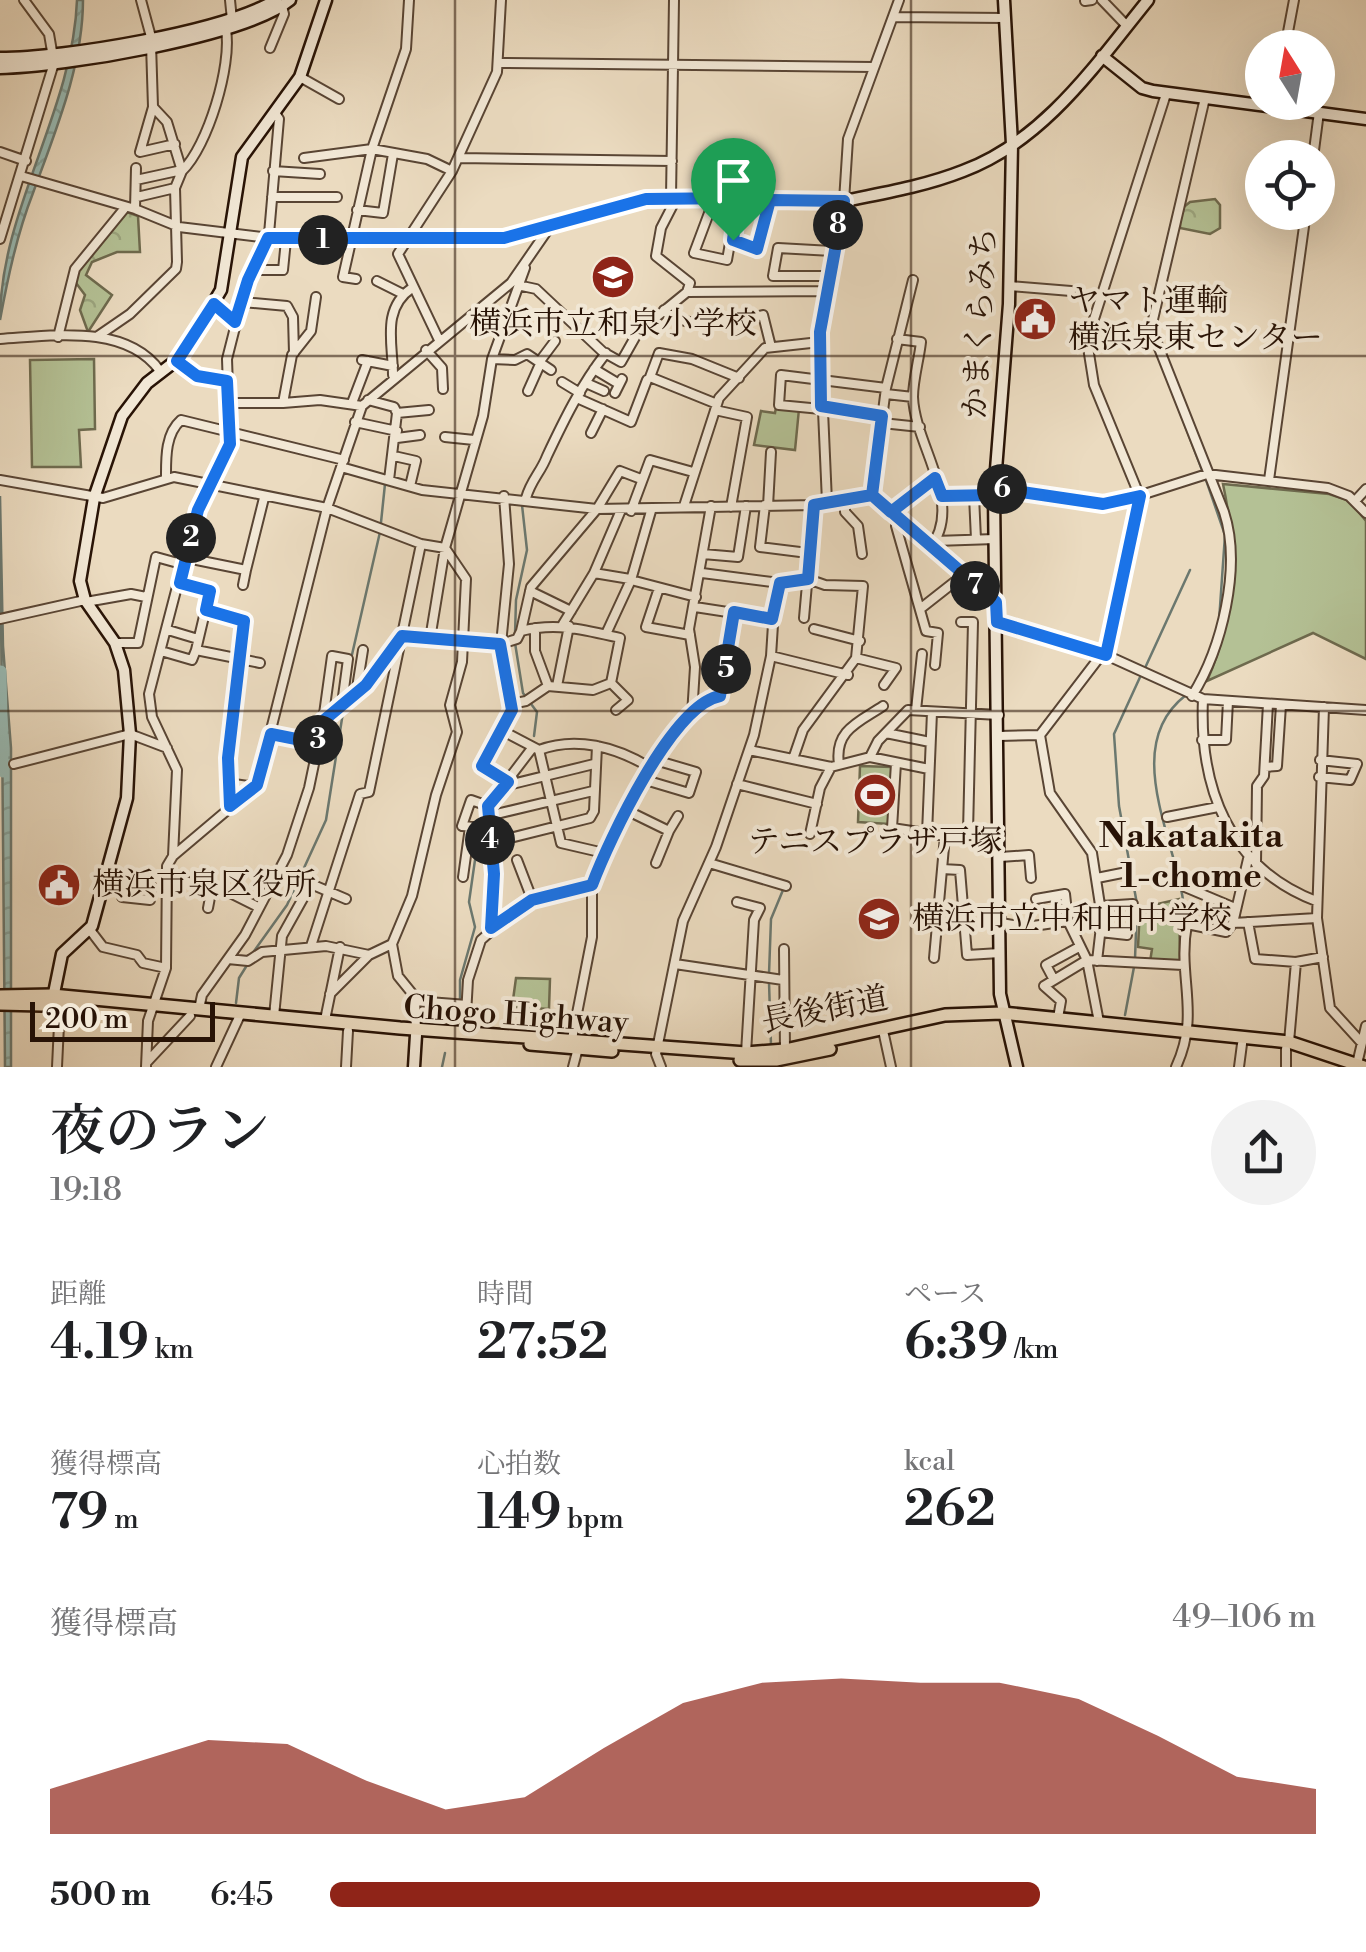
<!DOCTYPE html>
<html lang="ja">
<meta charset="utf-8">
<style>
:root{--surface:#fff;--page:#f2f2f2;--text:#202124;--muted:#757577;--accent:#8f2418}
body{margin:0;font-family:"Libre Bodoni","Noto Serif JP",serif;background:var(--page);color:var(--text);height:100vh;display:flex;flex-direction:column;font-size:38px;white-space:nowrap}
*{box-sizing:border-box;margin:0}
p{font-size:32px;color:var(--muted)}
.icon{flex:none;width:55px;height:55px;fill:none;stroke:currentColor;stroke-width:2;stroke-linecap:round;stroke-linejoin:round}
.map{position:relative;height:1067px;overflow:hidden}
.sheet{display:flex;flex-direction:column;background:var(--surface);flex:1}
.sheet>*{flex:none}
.needle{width:65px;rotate:349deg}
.fabs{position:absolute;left:1245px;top:30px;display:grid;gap:20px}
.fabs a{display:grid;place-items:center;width:90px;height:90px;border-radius:50%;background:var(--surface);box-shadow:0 10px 40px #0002;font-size:50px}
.scale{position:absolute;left:30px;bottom:25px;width:185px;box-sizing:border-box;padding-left:10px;border:5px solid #281306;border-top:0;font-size:28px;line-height:35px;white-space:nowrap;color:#281306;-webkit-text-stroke:8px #f2e8d6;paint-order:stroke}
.pin{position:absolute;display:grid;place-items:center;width:85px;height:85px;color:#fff;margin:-102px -42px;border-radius:50% 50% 50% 0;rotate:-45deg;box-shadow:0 0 10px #0007}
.pin .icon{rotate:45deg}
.km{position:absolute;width:50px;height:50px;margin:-25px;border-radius:50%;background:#222;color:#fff;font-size:28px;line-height:50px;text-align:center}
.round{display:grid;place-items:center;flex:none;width:105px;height:105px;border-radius:52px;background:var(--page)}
.head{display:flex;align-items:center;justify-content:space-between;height:170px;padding:0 50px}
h1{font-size:55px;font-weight:600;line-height:75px}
.figures{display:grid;grid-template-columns:repeat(3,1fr);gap:15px;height:170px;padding:10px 50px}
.figures div{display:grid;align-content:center}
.figures b{font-size:50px;font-weight:600}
.figures small{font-size:28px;font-weight:400}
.figures p{font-size:28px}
.chart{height:280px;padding:20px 50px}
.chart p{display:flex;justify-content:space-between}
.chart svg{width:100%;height:180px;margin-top:10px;fill:var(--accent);opacity:.7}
ul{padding:0 50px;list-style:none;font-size:32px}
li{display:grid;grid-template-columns:160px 120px 1fr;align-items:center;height:75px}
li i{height:25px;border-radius:12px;background:var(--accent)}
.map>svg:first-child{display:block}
.forest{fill:url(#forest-crowns);stroke:#6e6a4e;stroke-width:2.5}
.park{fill:#b4c195;stroke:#6e6a4e;stroke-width:2.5}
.water{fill:url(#water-waves);stroke:#6b786f;stroke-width:2.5}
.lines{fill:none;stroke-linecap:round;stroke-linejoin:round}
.stream{stroke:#6b786f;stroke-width:2.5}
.river{stroke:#98bbb5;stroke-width:11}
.street-casing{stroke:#594534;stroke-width:12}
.secondary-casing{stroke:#281306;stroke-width:15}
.primary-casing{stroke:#281306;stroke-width:16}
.street{stroke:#f2e8d6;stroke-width:8}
.secondary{stroke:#f2e8d6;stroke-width:10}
.primary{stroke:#ebdbc0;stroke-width:11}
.route-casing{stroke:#fff;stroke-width:20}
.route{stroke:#1a73e8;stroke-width:12}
.grid{fill:none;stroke:#281306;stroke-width:2.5;stroke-opacity:0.55}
.labels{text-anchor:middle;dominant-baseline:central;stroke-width:8;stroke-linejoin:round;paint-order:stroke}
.poi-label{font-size:32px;fill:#281306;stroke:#f2e8d6;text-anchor:start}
.street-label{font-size:32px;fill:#281306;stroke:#f2e8d6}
.neighbourhood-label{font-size:35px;font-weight:bold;fill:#281306;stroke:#f2e8d6}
</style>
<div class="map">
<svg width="1366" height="1067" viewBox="0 0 1366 1067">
<defs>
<pattern id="forest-crowns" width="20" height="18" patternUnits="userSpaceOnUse" patternTransform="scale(2.5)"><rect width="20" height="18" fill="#b4c195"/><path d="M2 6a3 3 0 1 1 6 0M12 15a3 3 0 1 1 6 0" fill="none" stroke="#9ba57f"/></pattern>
<pattern id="water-waves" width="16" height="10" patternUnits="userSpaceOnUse" patternTransform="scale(2.5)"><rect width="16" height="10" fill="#98bbb5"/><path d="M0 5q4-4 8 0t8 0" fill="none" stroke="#83a09a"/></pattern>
</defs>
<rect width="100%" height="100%" fill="#ebdbc0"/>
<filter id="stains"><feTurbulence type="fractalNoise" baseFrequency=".002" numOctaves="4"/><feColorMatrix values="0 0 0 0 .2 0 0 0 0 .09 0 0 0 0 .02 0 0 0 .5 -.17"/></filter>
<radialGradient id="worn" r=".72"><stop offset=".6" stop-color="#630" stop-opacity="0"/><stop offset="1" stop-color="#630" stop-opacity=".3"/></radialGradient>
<path class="forest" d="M1215,199L1220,205V228L1210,234L1180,228V210L1190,202Z
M124,211L138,216L140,252H117L92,262L86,275L112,295L88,332L80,310L85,295L73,279L85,257Z"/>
<path class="park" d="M94,359L95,429L79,430L81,467H32L30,360Z
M776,407L799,409L795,450L754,445L761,411L775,413Z
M1223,484L1329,494L1350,501L1366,521V659L1313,633L1207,681C1236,615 1238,555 1223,484Z
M860,766L892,767L889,824L858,822Z
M1179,899L1180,962H1150L1152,949L1138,947L1140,908Z
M516,978L550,979L549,1009L512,1007Z"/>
<path class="water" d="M77,0H83C83,66 55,132 33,193C17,234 8,277 0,320C0,210 73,111 77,0Z
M0,496L3,646L11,748V1067H5Z"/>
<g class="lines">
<path class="stream" d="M1197,115L1147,326L1202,470
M551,439L565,411
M1205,477L1225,535L1219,621
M526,488L539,464
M515,635L516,600L527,550L522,505
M515,643L523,693L537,712L534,736
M351,659L380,532L385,484
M1145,668L1190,570
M480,825L483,808
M1185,922C1185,852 1115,750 1186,695
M252,954L287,905L326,820L344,706
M1135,959L1137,904L1119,806L1114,734L1141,675
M769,974L771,919L783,890
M769,982L771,1045
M236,1003L239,978L249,962
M1125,1015L1134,967
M460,1021V980L475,927L469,902L479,832
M442,1067L445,1053"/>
<path class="river" d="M1,671L3,772"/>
<g class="street-casing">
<path id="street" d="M141,0L151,37
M230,0L232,20
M1102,0L1127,26
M1085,1L1092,0
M894,17L1005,18
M270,48L284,14L282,6
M1285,48L1294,0
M499,63L873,67
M300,77L339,99
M153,107L140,152L175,144
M0,152L26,161
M304,158L372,149L427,159L452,171
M459,158L672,161
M1313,158L1319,112
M182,171C208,146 232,65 226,30
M273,171L320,174
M21,176L135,209L179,227L286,240L505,238L646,199L671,197L844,201
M136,180L182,170
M137,197L175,188
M272,197H337
M671,197L674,0
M677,197L661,228L656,256L690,283L687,292
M715,197L694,253L727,260L738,198
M135,209L136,168
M357,210L383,213L393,154
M0,239L54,63L49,34L24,0
M733,240L757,249L769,200
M253,270H283L286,240
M827,276H773L778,248L832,251
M356,279L343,277L372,149L406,49L409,0
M377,281L403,294
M522,286L536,289L603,352L621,362L638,332L687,292L825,291
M1009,286L1071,291
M316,297L311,331L292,355L283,403L320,400L362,406
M242,302L287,306L293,317L294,353
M215,303L235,322
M664,310C689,332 733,323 763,315L771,347
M98,336L130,314L176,269L177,262L175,188L182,171L167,122L153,107L151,44
M58,337L75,269L124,209
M0,339C50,336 126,323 160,371
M897,339L921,342C919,360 913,380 913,397C915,447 965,503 930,548
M439,340L398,254L452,171L497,72L501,0
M426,350L442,368L443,389
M492,359L515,360L527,354L551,370
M362,360L393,366
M177,361L197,376L227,381
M540,361L555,341
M594,369L619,384
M393,375C393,344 381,309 412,288
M562,382L580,393
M586,383L604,391
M528,391L541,362
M615,393L622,379
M886,394L913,397
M577,398L631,422L647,380
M368,400L394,407L397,413L389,480
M229,403H283
M352,403L368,361
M717,404L650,377L659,353L692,359L739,378
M821,406L882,416
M821,409L779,405L781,375L886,388
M715,410L747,417L731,507
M397,413L429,410
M355,422L397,431
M882,423L920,427
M591,433L603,409
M445,437L474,440
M397,438L420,435
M394,456L416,461L410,486
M341,467L422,490L597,509L814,505L872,495
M166,478C166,459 165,434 181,420L344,460
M0,480L103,498L174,477L327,508L421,544L445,548L430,639
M1269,480L1306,212
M995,488L1113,504L1207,474L1328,488L1349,496L1366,513
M872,495L886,388L913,280
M872,495L996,602
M504,496L509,564L501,644L511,710L482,766L508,782
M974,496L976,539
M942,497L994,495
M526,498C531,480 541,472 547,456C564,420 581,385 606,353
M845,499V512L858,526L862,554
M1355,501L1366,489
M827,502L820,342L827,276L844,201L848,139L899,0
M765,505L760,547L808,553
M684,506L719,398L765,348L820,342
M768,506L771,452
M631,511L650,460L693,472
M891,512L935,478
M900,522L896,526L926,631L938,633L935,665
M935,541L995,539
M703,554L738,557L746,506
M187,558L246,570L264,498
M594,573L630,579
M702,573L780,583L808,579L825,585L863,586L856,658L803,730L793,759
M631,580L696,597
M180,583L210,591L196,650L260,663
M243,585L246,570
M659,588L646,627L690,635
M530,591L571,611
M86,602L131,594L146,597
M695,607L773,619
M920,609L962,576
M205,610L245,621L228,757L231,806
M804,618L814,505
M0,619L85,600
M961,622H973L968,832
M997,622L1106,655L1203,699L1366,710
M563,624L594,573L621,510
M814,629L860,641
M168,630L198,639
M521,631L531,587L597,509L620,471L641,479
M606,634L631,580L651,511
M402,637L501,644L517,639L521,631C557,622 585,630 620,638L611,683L593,690L548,686L535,651V628
M115,643H138L156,557L185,565
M161,651L192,660L196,650
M1106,655L1140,497L1094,385L1087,341L1166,94
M771,656L848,675
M856,658L896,668L884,685
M611,683L628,700L616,710
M557,686L569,626
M356,694L363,650
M1192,696C1222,648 1242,567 1224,512L1151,328L1205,98
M1203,699C1199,787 1229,868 1316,901
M511,704L526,701L548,686
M1324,707L1317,918L1330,1008L1360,1041
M916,710L922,654
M692,715L695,667L689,629L711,506
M323,721L332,656L348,659L342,704
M501,730L539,750C576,736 616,747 649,767
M886,733L930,742
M271,734L316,743
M999,736L1040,735
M1202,740H1226L1228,701
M539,750L561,843L604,853
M749,750L831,767L870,757L929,769
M870,757L878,741L908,710L999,715
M896,763L892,828L945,836L1000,834
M14,764L130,734L167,748
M839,764C834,730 859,722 883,706
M1265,767L1277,766L1281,705
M1319,777L1350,780L1357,764L1320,760
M642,779L689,793L696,772L655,760
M227,783L255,787
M737,784L817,804
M508,785L594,764
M488,806L471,800L462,826L488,828
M626,810L669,831L656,863
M488,816L593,791
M1167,817L1218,807
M669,831L678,816
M810,834L820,788L831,767
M927,834L932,712
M490,843L590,818L594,811L597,746
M173,856L177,770L152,717L149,694L197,510L230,444L227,359L247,280L269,234L279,119L275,113
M1000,857L1029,855L1031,878
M517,860L532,899
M709,863L786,886
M1256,864L1257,786L1264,776L1268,704
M942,869L960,870L967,955L1000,953
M108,873L151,886L150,900L122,897L127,880
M463,877L470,827
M1097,878L1127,872
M179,880L224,890L256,906
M1185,887L1235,908
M1036,899L1065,894L1068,921
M737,902L760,908L754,920L746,1053
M1101,906L1133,904
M208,908L212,887
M1248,922L1255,959L1296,962L1323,957
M1001,923L1026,927L1068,921L1087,960L1099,1022
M1233,923L1317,918
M491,928L493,874L488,806L533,747
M90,930L103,947L137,955L143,963L166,968
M1100,932L1127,935
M311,946L360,794L369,792L421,544
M784,949L785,1050
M934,958L945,836
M228,959L248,961L262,952L326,946L369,955L392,944
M1097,961L1102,918L1092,853L1050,793L1040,735L1102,654
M675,964L783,980
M1054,980L1046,965L1079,947
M330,994L369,955
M416,1001L467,1005
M199,1009L202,995L245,935L287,855L309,788L323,721L366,685L402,637
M274,1016L282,936L311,884L346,899
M1058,1018L1061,1001L1044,986L1087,960L1183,965
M325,1020L340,947
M465,1032L468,980L481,940L521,905L592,885
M416,1033L415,997L398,976L392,944L412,896L436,795L457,732L450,705L462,662L466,579L445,548L483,416L492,359L525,268
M884,1035L891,1067
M572,1039L592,937V885L604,853L649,767L686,719L720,696L734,613
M1289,1042L1296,962
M147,1062L190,1016
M1357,1064L1366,1026
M57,1067L60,1004
M146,1067L148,1021L166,968L167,866L173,856L257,785L327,508L362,406L511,283L549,228
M216,1067L241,1013
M346,1067L348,1031
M573,1067L578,1048
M661,1067L656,1054L683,921L716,847L754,735L771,656L775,593L780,583
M1176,1067C1201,1013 1177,978 1187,924L1226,932L1233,923L1248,859
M1239,1067L1242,1044
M1286,1067V1049"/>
</g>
<g class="secondary-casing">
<path id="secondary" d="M1004,0L1012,144L1009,304L994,495L1000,994L1017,1067
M1102,56L1142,88L1153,91L1366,119
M0,58C64,58 222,32 276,0
M0,68C61,67 245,37 290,0
M844,201C884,193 925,186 963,171C1044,141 1096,64 1148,0
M52,1003L62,954L92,926L127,798L130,734L124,670L115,643L85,600L80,581L94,498L122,416L147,383L182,356L221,290L242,157L300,77L326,0
M414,1067L416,1035"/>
</g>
<g class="primary-casing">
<path id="primary" d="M0,996L52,995L400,1028L746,1053L785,1050L945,1015L1002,1013L1289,1042L1364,1067
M0,1004L83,1006
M530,1044L612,1051
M740,1060H776L830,1049"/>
</g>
<use href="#street" class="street"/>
<use href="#secondary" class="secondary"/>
<use href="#primary" class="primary"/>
</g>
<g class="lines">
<g class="route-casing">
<path id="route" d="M733,240L738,198L646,199L504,238H268L248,280L235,322L214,304L177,361L197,376L227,381L230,444L198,510L180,583L210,591L206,610L244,621L228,758L230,806L257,785L271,734L316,743L323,721L366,685L402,636L500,644L512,710L482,766L508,782L488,806L494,874L491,928L532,900L592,885C609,840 672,705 720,696L734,612L772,619L780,583L808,579L814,505L872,495L891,512L935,478L942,496L994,495L995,488L1103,504L1140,496L1106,655L997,622L996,602L872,495L882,416L821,406L820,332L844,201L770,200L757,249L733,240"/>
</g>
<use href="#route" class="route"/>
</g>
<path class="grid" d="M455,0V1067M911,0V1067M0,356H1366M0,711H1366"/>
<defs>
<g id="school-disc" transform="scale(2.25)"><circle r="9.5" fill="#8f2418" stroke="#f2e8d6"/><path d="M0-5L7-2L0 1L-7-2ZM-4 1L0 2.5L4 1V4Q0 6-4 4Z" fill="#fff"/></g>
<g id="civic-disc" transform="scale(2.25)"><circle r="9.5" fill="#8f2418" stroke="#f2e8d6"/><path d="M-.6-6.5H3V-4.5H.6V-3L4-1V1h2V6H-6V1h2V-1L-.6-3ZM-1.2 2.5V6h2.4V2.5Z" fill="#fff"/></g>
<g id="stadium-disc" transform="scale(2.25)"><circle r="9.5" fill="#8f2418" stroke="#f2e8d6"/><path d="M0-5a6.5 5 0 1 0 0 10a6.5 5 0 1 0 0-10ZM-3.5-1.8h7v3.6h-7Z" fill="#fff"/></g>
</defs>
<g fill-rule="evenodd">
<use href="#school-disc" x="613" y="277"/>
<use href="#civic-disc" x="1035" y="319"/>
<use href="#stadium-disc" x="875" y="795"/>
<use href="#civic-disc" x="59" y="885"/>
<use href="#school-disc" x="879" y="919"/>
</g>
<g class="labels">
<g class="poi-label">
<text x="1068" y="301">ヤマト運輸<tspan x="1068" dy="37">横浜泉東センター</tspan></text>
<text x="613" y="324" text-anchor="middle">横浜市立和泉小学校</text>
<text x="875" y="842" text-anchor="middle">テニスプラザ戸塚</text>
<text x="92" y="885">横浜市泉区役所</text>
<text x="912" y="919">横浜市立中和田中学校</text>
</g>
<g class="street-label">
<text transform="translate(980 323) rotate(-87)">かまくらみち</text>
<text transform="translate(825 1010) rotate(-11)">長後街道</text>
<text transform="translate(516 1015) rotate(4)">Chogo Highway</text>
</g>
<g class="neighbourhood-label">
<text x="1191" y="836">Nakatakita<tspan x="1191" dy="40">1-chome</tspan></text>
</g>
</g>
<rect width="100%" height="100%" filter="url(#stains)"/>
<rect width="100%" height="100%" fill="url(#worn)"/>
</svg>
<div class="fabs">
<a><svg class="needle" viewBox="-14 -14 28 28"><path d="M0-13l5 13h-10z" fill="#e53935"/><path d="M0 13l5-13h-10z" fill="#757577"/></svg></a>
<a><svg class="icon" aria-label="locate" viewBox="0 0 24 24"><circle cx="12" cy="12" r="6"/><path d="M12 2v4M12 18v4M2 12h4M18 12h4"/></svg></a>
</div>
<div class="scale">200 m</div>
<div class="pin" style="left:733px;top:240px;background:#1e9e55"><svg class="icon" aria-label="arrive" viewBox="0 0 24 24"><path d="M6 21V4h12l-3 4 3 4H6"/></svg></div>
<b class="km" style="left:323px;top:240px">1</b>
<b class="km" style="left:191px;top:538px">2</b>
<b class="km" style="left:318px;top:740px">3</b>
<b class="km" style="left:490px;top:840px">4</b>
<b class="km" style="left:726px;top:669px">5</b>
<b class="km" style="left:1002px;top:489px">6</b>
<b class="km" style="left:975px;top:586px">7</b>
<b class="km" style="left:838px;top:225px">8</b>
</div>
<section class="sheet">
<div class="head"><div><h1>夜のラン</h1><p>19:18</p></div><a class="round"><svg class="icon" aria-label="share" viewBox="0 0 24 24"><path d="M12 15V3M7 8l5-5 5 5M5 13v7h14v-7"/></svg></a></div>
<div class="figures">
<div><p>距離</p><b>4.19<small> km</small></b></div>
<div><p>時間</p><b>27:52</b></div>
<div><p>ペース</p><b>6:39<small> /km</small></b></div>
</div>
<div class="figures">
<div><p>獲得標高</p><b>79<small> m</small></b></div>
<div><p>心拍数</p><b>149<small> bpm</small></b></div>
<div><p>kcal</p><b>262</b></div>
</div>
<div class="chart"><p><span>獲得標高</span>49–106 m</p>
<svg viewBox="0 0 160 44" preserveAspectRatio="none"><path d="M0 44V33L10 27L20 21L30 22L40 31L50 38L60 35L70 23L80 12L90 7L100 6L110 7L120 7L130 11L140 20L150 30L160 33V44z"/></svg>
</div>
<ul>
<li><b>500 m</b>6:45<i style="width:72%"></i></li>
</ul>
</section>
